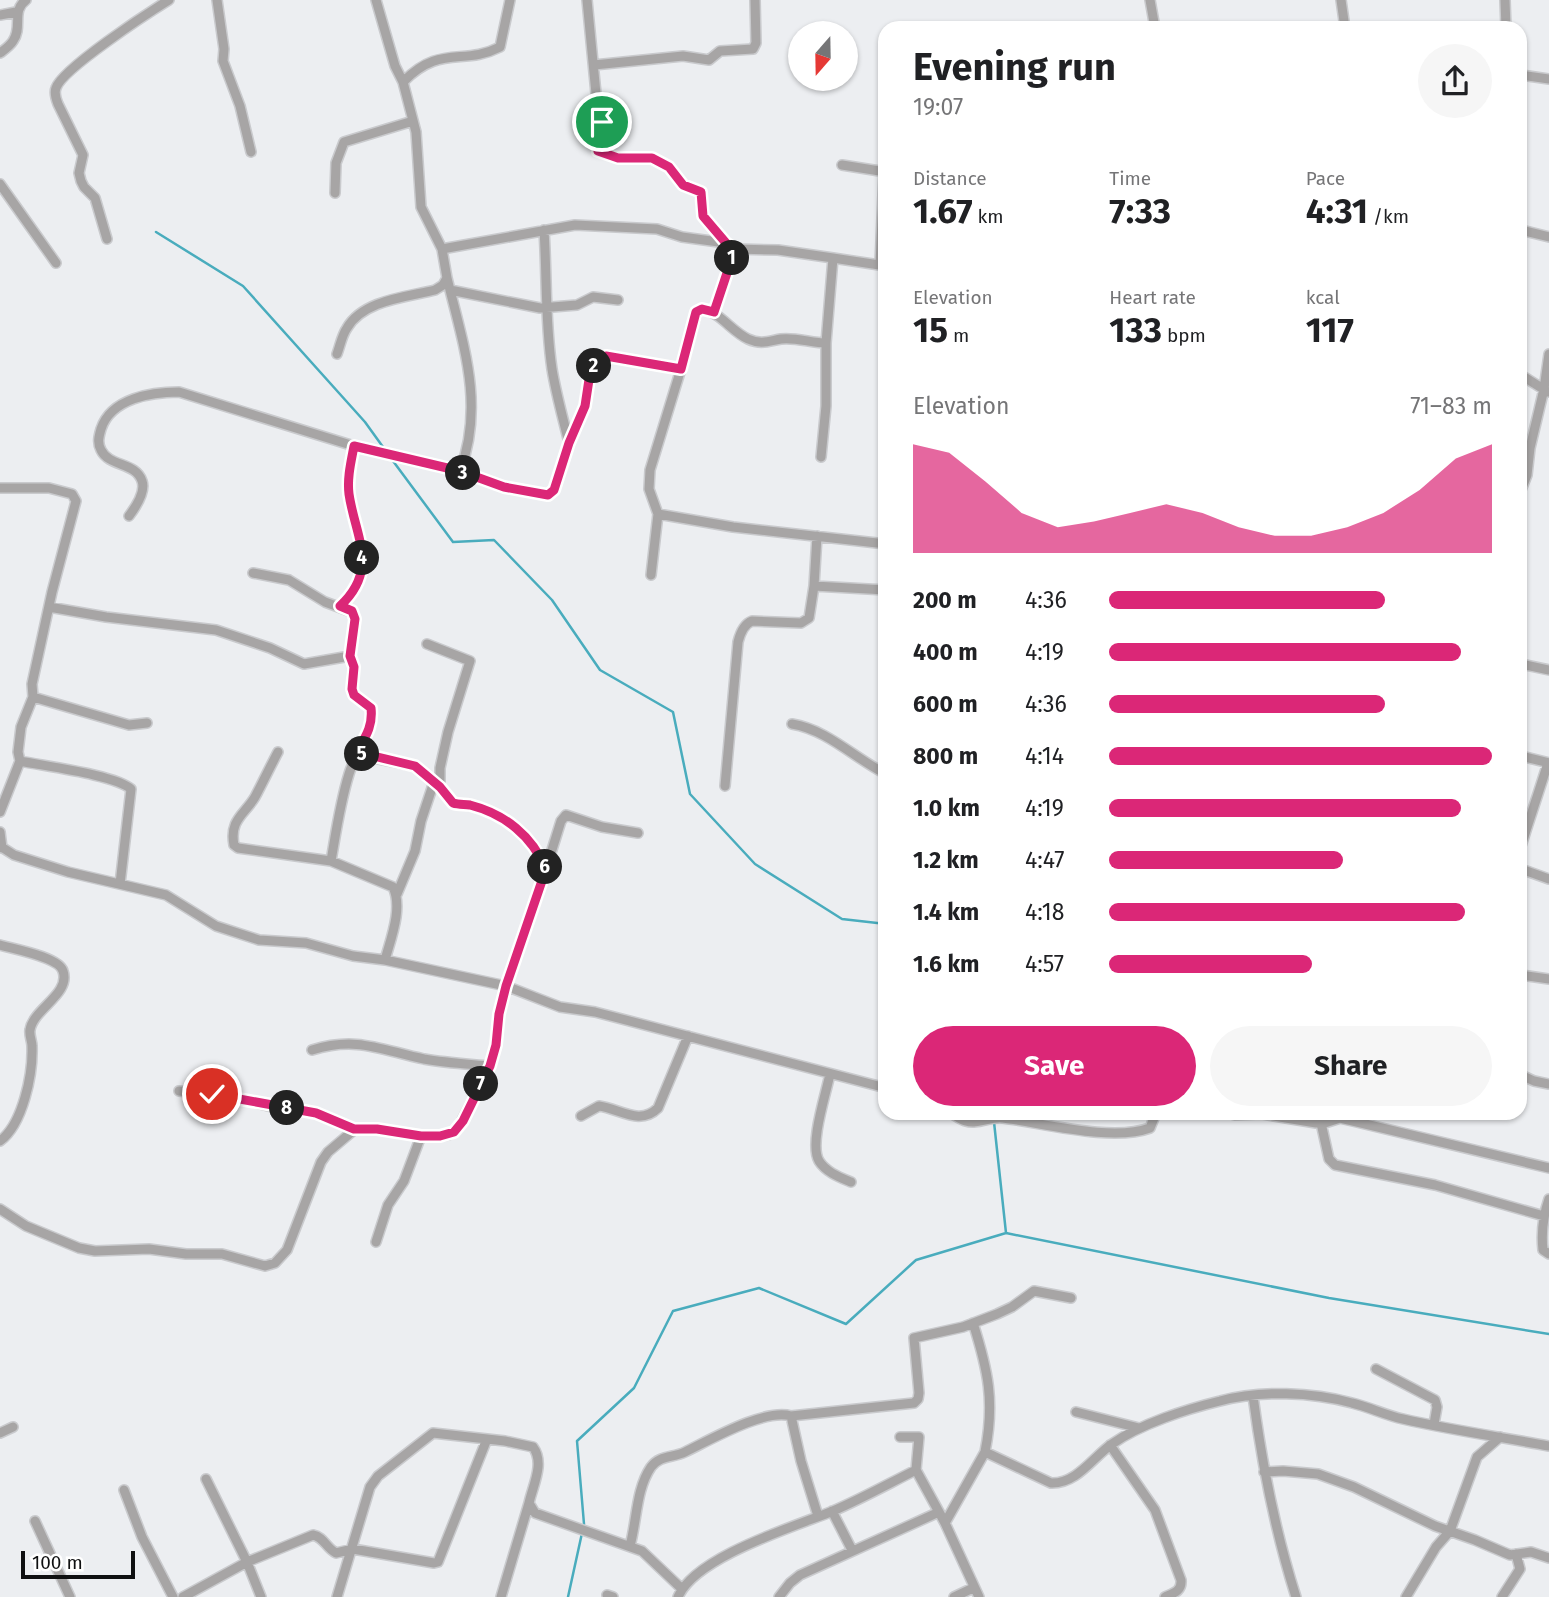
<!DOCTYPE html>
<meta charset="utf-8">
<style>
:root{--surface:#fff;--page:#f6f6f6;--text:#202124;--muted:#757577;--accent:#db2777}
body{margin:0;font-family:"Fira Sans",sans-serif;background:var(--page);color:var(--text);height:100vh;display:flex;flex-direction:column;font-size:26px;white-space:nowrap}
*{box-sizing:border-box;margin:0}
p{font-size:23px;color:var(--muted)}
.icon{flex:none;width:38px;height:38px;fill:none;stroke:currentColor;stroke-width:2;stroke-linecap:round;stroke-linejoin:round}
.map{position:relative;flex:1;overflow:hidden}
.drawer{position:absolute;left:878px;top:21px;width:649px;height:1099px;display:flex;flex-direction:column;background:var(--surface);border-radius:21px;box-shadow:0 2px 5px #0004}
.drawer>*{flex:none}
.needle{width:46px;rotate:200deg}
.controls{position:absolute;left:788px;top:21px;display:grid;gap:14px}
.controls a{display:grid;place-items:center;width:70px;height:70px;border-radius:50%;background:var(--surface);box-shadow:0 2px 5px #0004;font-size:35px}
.scale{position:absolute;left:21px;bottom:18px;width:114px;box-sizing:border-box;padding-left:7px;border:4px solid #0f1011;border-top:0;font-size:19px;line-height:24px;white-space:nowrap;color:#0f1011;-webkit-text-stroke:5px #fff;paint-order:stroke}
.pin{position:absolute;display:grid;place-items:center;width:60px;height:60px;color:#fff;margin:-30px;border:4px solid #fff;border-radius:50%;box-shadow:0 2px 7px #0007}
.km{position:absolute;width:35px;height:35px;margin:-18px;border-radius:50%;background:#222;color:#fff;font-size:19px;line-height:35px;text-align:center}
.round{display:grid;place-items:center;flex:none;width:74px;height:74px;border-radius:37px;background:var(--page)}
.overview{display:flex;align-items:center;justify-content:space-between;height:119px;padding:0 35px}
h1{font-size:38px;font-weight:700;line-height:52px}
.figures{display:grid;grid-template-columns:repeat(3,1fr);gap:10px;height:119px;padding:7px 35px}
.figures div{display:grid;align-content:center}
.figures b{font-size:35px;font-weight:700}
.figures small{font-size:19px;font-weight:400}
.figures p{font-size:19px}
.chart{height:196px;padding:14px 35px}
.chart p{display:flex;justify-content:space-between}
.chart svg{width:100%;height:126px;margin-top:7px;fill:var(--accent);opacity:.7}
.action{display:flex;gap:14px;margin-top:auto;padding:14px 35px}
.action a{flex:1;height:80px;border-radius:42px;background:var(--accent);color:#fff;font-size:28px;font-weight:700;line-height:80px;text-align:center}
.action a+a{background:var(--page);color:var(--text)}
ul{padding:0 35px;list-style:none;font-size:23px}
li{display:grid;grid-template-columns:112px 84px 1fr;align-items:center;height:52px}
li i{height:18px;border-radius:9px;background:var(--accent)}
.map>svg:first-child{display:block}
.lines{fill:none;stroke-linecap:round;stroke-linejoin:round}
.stream{stroke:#49acbd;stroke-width:2.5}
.minor-casing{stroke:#c9cacd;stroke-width:12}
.minor{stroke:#a7a5a5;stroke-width:9}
.route-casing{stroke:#fff;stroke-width:14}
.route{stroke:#db2777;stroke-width:9}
</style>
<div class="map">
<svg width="1549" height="1597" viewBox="0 0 1549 1597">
<rect width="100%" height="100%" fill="#eceef1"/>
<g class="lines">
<path class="stream" d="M156,232L243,286L365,422L383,447
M393,461L453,542L494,540L552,600L600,670L673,712L690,794L755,864L842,919L886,924
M994,1122L1006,1233
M568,1597L584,1524L577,1441L634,1388L673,1311L759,1288L846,1324L916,1260L1006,1233L1329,1298L1549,1334"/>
<g class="minor-casing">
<path id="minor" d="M217,0L224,49L223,61L240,106L251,152
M376,0L395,66L403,82
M587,0L597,104L603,126L598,151L618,158H652L669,167L683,185L700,192L703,216L726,243L735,249L714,312
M1150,0L1155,28
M1341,0L1345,28
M1505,0L1506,28
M0,15L16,12
M0,53C4,50 10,46 13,41C23,27 11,11 26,0
M594,65L683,56L709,60L720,51L753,49L756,43L755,0
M1521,75L1549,79
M842,165L886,172
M0,184L56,263
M335,193L336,163L344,142L413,121
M544,230C547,276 545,323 552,369C556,394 563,418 569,443
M1521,230L1549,237
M107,239L95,198L84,187L81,181L79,173L83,155L58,104C56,99 54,93 56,88C62,69 148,13 169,0
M442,249L575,225L657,229L682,237L726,243
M735,249L778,250L833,258
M880,265L884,172
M450,290L540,308L577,305L593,297L618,300
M337,354C340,346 342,335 347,328C363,300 407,297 435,290L443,285L447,278L442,249L421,207L416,132L403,82C440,44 463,66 500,47L510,0
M1521,375L1548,392
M821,457L826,406V343
M460,471L504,487L548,495L554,490L569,443L585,406L590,373L599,358L606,356L681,369L697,312L702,309C721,313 731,331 748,339C761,345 769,341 781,339C795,337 812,343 826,343L833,258L886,266
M0,488H49L72,494L76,501L52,592L32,684L33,697
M1521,490L1527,475L1530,448L1544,389L1549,354
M658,514L649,489L650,470L681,369
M129,516C135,508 146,492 142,481C136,462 109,467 101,450C97,443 99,436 101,429C111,398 152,392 179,392L354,446L460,471C485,405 463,344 447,278
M253,573L289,580L325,602L352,612L355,619L350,656L353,666L352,689L354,695L371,708C374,734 356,750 349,774C340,803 336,832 331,861
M651,575L658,514L733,527L886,544
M814,586L886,590
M340,605C380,569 356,536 349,494C347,478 351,462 354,446
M49,607L106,617L216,630L270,648L304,664L350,656
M427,644L470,661L448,732L440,768V787
M1521,664L1549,670
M792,724C828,730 854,758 886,774
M278,752C270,767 263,782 255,797C245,814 229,820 234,845L238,848L331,861L393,887C403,908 391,938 385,960
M1521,756L1549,763
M725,786L738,642C740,634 744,624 752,621L801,623L809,618L814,586L817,536
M0,812L20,761
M0,832L2,848
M0,846L14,855L68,872L166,895L216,926L259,940L306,943L353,956L385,960L506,986L560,1007L595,1012L886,1088
M1521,846L1548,763
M546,869L561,821L566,815L602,827L638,833
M1521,869L1549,879
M120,884L131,789C116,775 43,766 20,761L18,752L21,727L33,697L129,725L147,723
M397,894L415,851L421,821L434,782
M0,945C14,949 59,957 63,971C71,994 33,1009 30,1030C29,1035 32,1041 32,1046C33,1074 23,1124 0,1141
M1521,975L1549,979
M312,1050C357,1036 381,1050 424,1059C446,1063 468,1064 490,1066
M830,1074C826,1094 809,1144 819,1161C826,1172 839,1177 851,1182
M1521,1075L1534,1081L1549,1084
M179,1091L229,1096L268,1106L300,1110L316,1113L354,1130
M951,1113C956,1116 961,1120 966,1121C977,1125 991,1116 1003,1118C1043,1123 1112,1142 1150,1128L1156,1113
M1227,1113L1235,1115L1262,1114L1316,1123H1325L1340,1118L1549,1168
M581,1116L599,1106C620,1109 640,1126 658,1108L688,1036
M1321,1123L1329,1159L1335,1165L1435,1185L1544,1216
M1549,1199C1543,1216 1541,1232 1543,1250L1549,1254
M0,1209L26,1226L79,1248L95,1251L149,1249L186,1254H222L265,1266L275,1263L287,1250L321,1162L328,1152L354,1130L377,1129L421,1136H440L448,1135L458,1128L490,1066L496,1045L499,1014L506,986L546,869C531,836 505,813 470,805C464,804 459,805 453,803L440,787L415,766L379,759L357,752
M376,1242L388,1205L404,1181L421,1136
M973,1323C988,1370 995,1402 985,1452
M1376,1369L1435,1400L1437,1407L1434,1424
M1253,1396C1262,1464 1275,1531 1296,1597
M1076,1412L1139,1428
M791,1416L801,1461L818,1516
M0,1433L13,1427
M900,1437H919L916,1470L945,1523L979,1597
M1110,1445L1155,1510L1181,1580C1182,1591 1174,1593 1165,1597
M1264,1472L1283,1471L1318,1474L1354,1487L1435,1526L1475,1540L1510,1555L1531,1552L1549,1558
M206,1479L247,1562L261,1597
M124,1490L142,1537L173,1597
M832,1511L852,1550
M35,1521L70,1597
M945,1523L985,1452L1051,1483C1077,1484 1093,1457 1112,1444C1140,1424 1187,1409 1220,1401C1261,1390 1312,1392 1352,1403C1369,1407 1385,1415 1403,1419C1451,1430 1500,1437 1549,1446
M630,1546C637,1520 636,1489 651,1467C660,1455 673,1458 685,1452C710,1440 765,1408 791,1416L914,1403L918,1399L919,1393L914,1338L963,1327L997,1314L1012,1307L1034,1291L1071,1298
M607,1595L613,1597
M183,1597L247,1562L313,1535C324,1537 326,1548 336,1553L353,1549L434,1563L438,1562L487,1439
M337,1597L370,1487L378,1476L433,1433L505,1441L533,1447C545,1463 533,1485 529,1503L535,1513L642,1551L682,1589
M501,1597L529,1503
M678,1597C695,1557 793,1527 833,1511C861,1499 888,1484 916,1470
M779,1597L790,1583L800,1575L939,1512
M954,1597L973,1588
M1406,1597L1436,1547L1450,1531L1477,1457L1500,1437
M1502,1597L1520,1569L1516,1554"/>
</g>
<use href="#minor" class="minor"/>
</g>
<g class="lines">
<g class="route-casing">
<path id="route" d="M212,1094L316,1113L354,1129H377L421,1136H440L454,1132L463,1121L490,1066L496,1045L499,1014L506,986L546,869C532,836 505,814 470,805C465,804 459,805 453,803L440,787L415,766L357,752C366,736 373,726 371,708L354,695L352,689L354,667L350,656L355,619L352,611L340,606C380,569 355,536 349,494C347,478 351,462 354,446L460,471L504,487L548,495L554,490L569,443L585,406L590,373L599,358L606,356L681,369L696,312L702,309L714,312L735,249L726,243L703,216L701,192L683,185L669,167L652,158H618L598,151L602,122"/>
</g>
<use href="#route" class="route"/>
</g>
</svg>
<div class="controls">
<a><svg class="needle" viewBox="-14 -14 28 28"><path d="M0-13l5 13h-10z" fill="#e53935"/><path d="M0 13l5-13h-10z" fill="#757577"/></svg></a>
</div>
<div class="scale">100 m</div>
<div class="pin" style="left:602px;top:122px;background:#1e9e55"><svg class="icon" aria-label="arrive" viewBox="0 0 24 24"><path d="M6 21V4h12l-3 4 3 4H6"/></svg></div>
<div class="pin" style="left:212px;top:1094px;background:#d93025"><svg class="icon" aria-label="check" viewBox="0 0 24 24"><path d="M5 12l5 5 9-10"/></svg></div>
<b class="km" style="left:732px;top:258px">1</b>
<b class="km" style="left:594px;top:366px">2</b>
<b class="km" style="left:463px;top:473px">3</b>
<b class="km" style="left:362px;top:558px">4</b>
<b class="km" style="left:362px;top:754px">5</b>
<b class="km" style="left:545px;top:867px">6</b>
<b class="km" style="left:481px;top:1084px">7</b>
<b class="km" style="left:287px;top:1108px">8</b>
<section class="drawer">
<div class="overview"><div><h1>Evening run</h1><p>19:07</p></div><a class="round"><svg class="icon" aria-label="share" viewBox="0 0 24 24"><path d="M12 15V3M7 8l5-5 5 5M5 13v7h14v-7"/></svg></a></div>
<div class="figures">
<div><p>Distance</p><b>1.67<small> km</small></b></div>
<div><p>Time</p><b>7:33</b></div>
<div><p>Pace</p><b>4:31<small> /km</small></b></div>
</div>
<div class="figures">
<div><p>Elevation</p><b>15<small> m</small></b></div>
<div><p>Heart rate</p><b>133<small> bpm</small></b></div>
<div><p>kcal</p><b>117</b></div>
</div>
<div class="chart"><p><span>Elevation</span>71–83 m</p>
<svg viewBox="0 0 160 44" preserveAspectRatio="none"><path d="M0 44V6L10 9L20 19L30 30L40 35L50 33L60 30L70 27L80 30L90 35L100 38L110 38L120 35L130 30L140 22L150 11L160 6V44z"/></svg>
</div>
<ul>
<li><b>200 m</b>4:36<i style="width:72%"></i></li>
<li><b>400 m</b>4:19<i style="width:92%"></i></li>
<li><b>600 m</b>4:36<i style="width:72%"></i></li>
<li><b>800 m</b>4:14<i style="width:100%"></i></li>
<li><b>1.0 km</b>4:19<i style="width:92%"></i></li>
<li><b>1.2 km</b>4:47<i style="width:61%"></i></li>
<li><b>1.4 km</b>4:18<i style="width:93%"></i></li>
<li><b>1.6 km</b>4:57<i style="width:53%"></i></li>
</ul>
<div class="action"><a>Save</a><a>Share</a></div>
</section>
</div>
